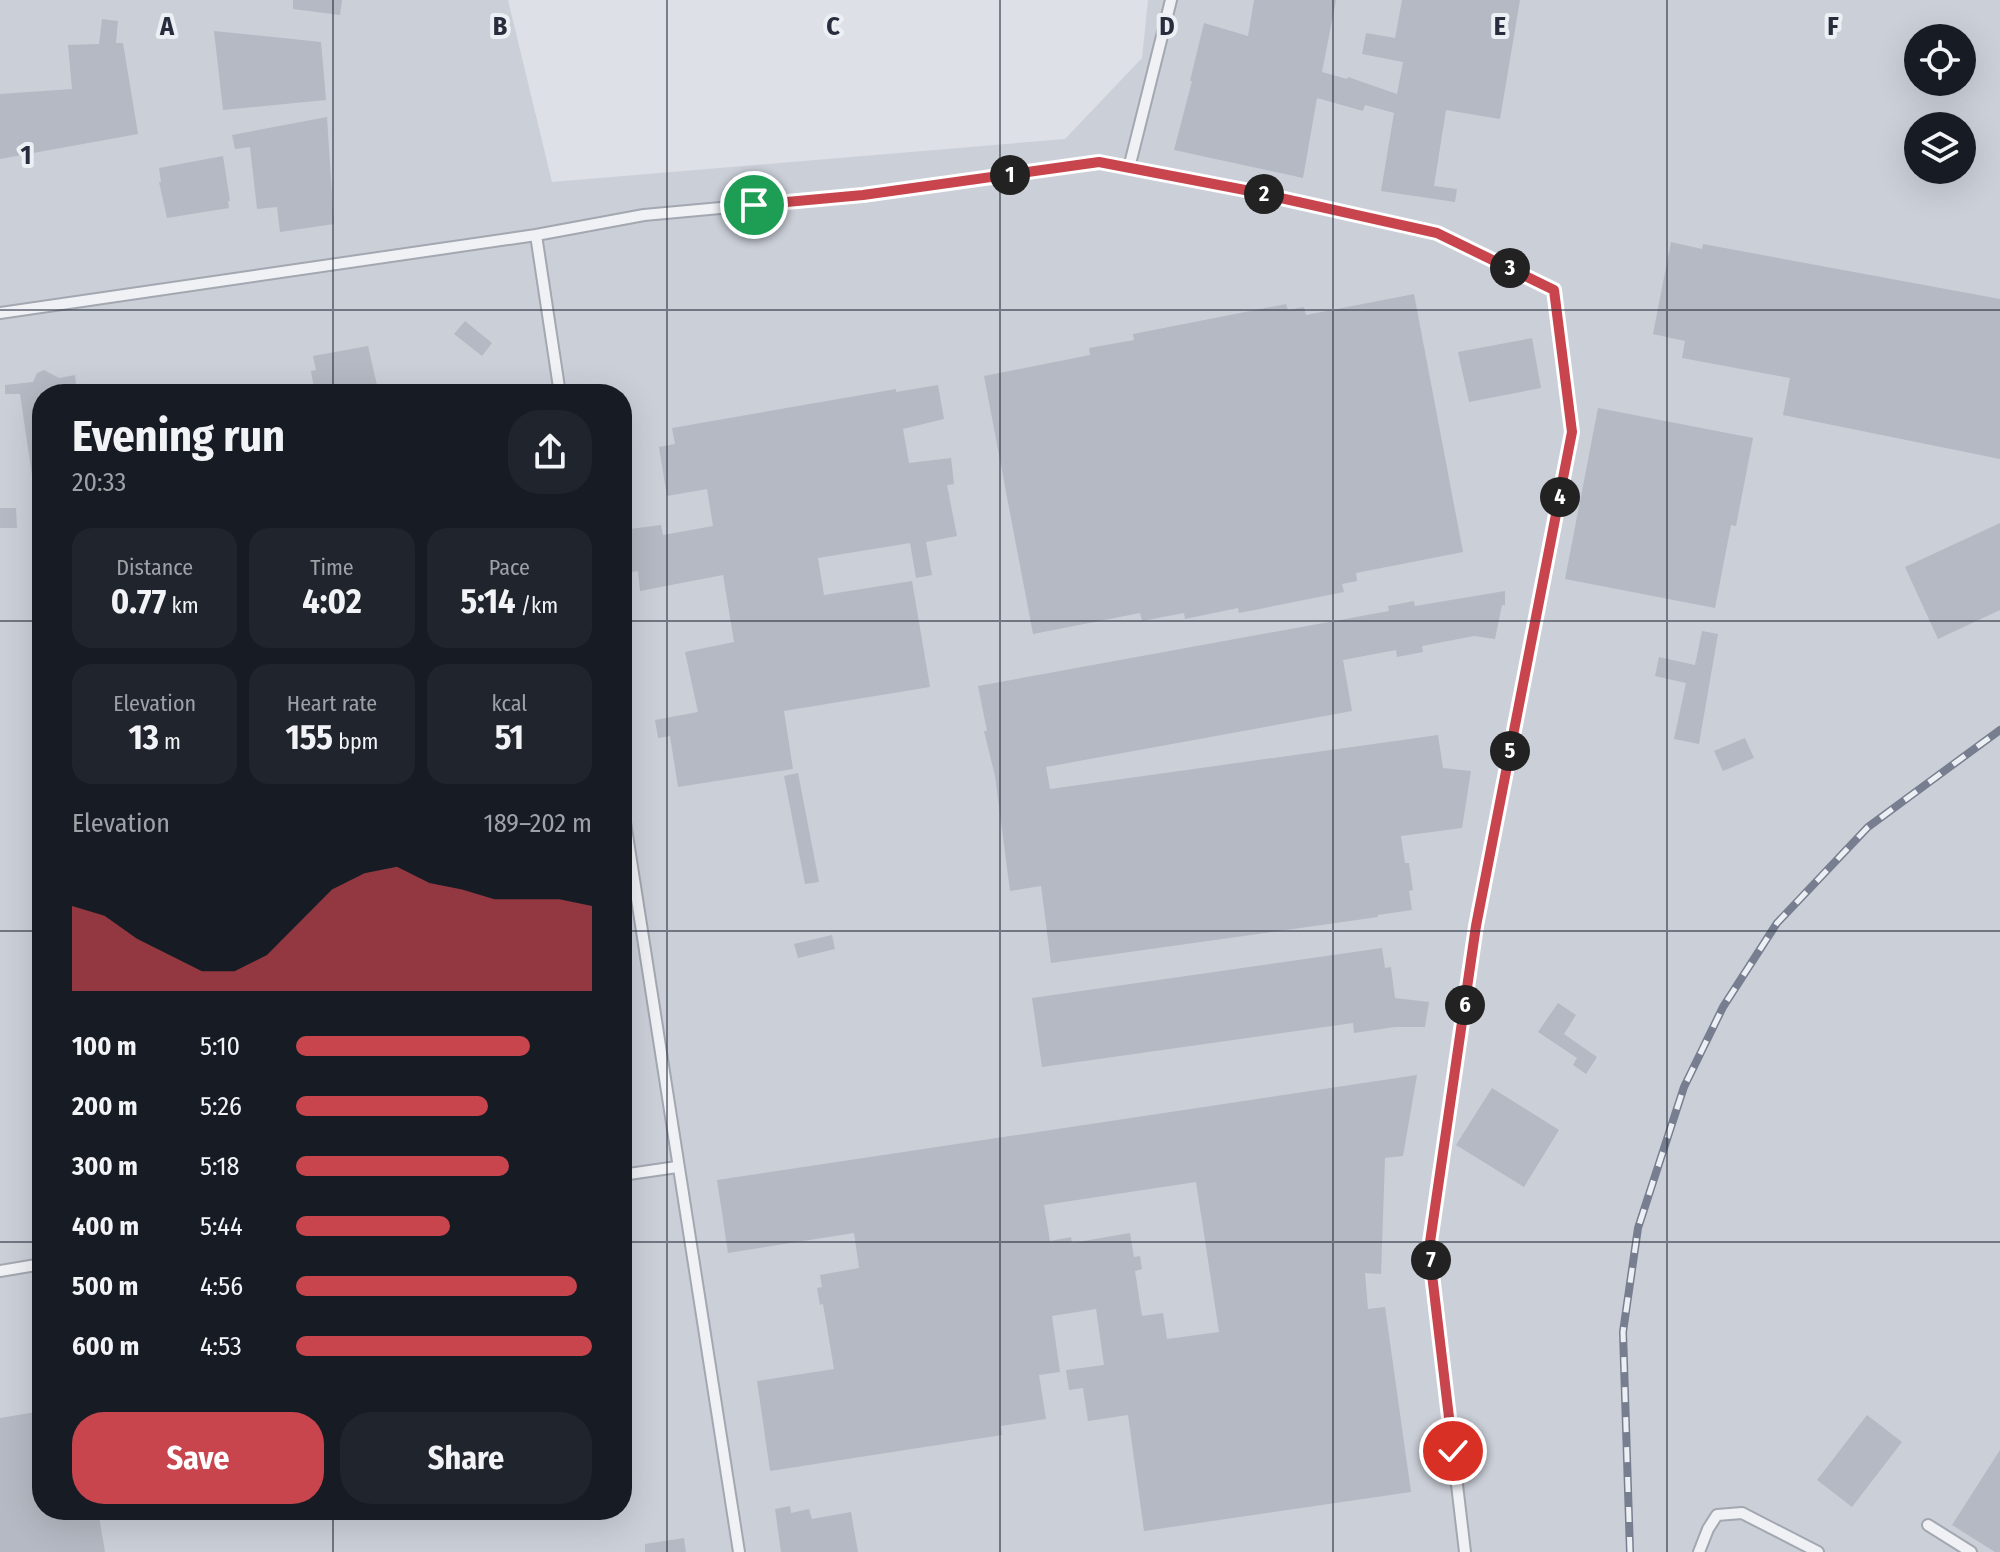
<!DOCTYPE html>
<meta charset="utf-8">
<style>
:root{--surface:#171b24;--page:#20242c;--text:#f1f3f6;--muted:#9ea1a6;--accent:#c8454e}
body{margin:0;font-family:"Fira Sans Condensed",sans-serif;background:var(--page);color:var(--text);height:100vh;display:flex;flex-direction:column;font-size:30px;white-space:nowrap}
*{box-sizing:border-box;margin:0}
p{font-size:26px;color:var(--muted)}
.icon{flex:none;width:44px;height:44px;fill:none;stroke:currentColor;stroke-width:2;stroke-linecap:round;stroke-linejoin:round}
.map{position:relative;flex:1;overflow:hidden}
.drawer{position:absolute;left:32px;top:384px;width:600px;height:1136px;display:flex;flex-direction:column;background:var(--surface);border-radius:32px;box-shadow:0 8px 32px #0002}
.drawer>*{flex:none}
.controls{position:absolute;left:1904px;top:24px;display:grid;gap:16px}
.controls a{display:grid;place-items:center;width:72px;height:72px;border-radius:50%;background:var(--surface);box-shadow:0 8px 32px #0002;font-size:40px}
.pin{position:absolute;display:grid;place-items:center;width:68px;height:68px;color:#fff;margin:-34px;border:4px solid #fff;border-radius:50%;box-shadow:0 2px 8px #0007}
.km{position:absolute;width:40px;height:40px;margin:-20px;border-radius:50%;background:#222;color:#fff;font-size:22px;line-height:40px;text-align:center}
.round{display:grid;place-items:center;flex:none;width:84px;height:84px;border-radius:32px;background:var(--page)}
.headline{display:flex;align-items:center;justify-content:space-between;height:136px;padding:0 40px}
h1{font-size:44px;font-weight:700;line-height:60px}
.metrics{display:grid;grid-template-columns:repeat(3,1fr);gap:12px;height:136px;padding:8px 40px}
.metrics div{display:grid;align-content:center;border-radius:20px;background:var(--page);text-align:center}
.metrics b{font-size:34px;font-weight:700}
.metrics small{font-size:22px;font-weight:400}
.metrics p{font-size:22px}
.chart{height:224px;padding:16px 40px}
.chart p{display:flex;justify-content:space-between}
.chart svg{width:100%;height:144px;margin-top:8px;fill:var(--accent);opacity:.7}
.action{display:flex;gap:16px;margin-top:auto;padding:16px 40px}
.action a{flex:1;height:92px;border-radius:32px;background:var(--accent);color:#fff;font-size:32px;font-weight:700;line-height:92px;text-align:center}
.action a+a{background:var(--page);color:var(--text)}
ul{padding:0 40px;list-style:none;font-size:26px}
li{display:grid;grid-template-columns:128px 96px 1fr;align-items:center;height:60px}
li i{height:20px;border-radius:10px;background:var(--accent)}
.map>svg:first-child{display:block}
.built{fill:#cbcfd8;fill-rule:evenodd}
.building{fill:#b5b9c3;fill-rule:evenodd}
.lines{fill:none;stroke-linecap:round;stroke-linejoin:round}
.lane-casing{stroke:#a3a7b0;stroke-width:14}
.lane{stroke:#eff1f5;stroke-width:10}
.rail-casing{stroke:#777e8f;stroke-width:8}
.rail{stroke:#eceff4;stroke-width:5;stroke-dasharray:15;stroke-linecap:butt}
.route-casing{stroke:#fff;stroke-width:16}
.route{stroke:#c8454e;stroke-width:10}
.grid{fill:none;stroke:#272d3c;stroke-width:2;stroke-opacity:0.55}
.grid-label{font-size:26px;text-anchor:middle;font-weight:bold;fill:#272d3c;stroke:#eceff4;stroke-width:8;stroke-linejoin:round;paint-order:stroke}
</style>
<div class="map">
<svg width="2000" height="1552" viewBox="0 0 2000 1552">
<rect width="100%" height="100%" fill="#dde0e6"/>
<path class="built" d="M0,0H508L552,182L1065,139L1142,58L1148,0H2000V1552H0ZM1918,38H1962V82H1918ZM1918,126H1962V170H1918ZM42,394H622V1510H42Z"/>
<path class="building" d="M293,0H342L340,15L293,9Z
M1254,0H1336L1322,72L1347,79L1348,77L1397,94L1403,62L1362,54L1366,33L1395,38L1402,0H1520L1500,119L1446,110L1434,186L1457,189L1455,202L1381,191L1394,113L1365,105L1363,111L1317,98L1303,178L1174,150L1192,81H1190L1204,23L1248,36Z
M102,19L118,21L116,43H123L138,134L0,159V94L72,89L68,45L99,44Z
M214,31L321,42L326,100L223,110Z
M327,117L334,224L280,232L277,207L257,209L250,147L235,149L232,135Z
M223,156L230,201H228L229,208L167,218L159,182H161L159,168Z
M1671,242L1702,249L1703,244L2000,299V459L1783,415L1790,378L1682,358L1685,341L1653,334Z
M1414,294L1463,552L1356,573L1357,581L1342,584L1344,592L1239,613L1238,608L1185,619L1184,613L1142,621L1140,613L1033,634L984,376L1090,355L1089,348L1134,340L1133,334L1286,304L1288,310L1304,307L1306,315Z
M465,321L492,343L482,356L454,334Z
M1532,338L1541,388L1469,402L1458,352Z
M368,346L379,394H315L311,371L316,370L313,356Z
M44,370L59,378L75,375L77,394H42V488L34,489L20,394H5V385L33,382L37,373Z
M938,385L944,419L903,429L909,463L951,458L954,484L947,485L957,536L926,542L932,575L916,578L910,543L818,558L824,595L912,581L930,687L784,711L793,769L678,787L670,736L658,738L655,720L698,712L685,652L734,642L723,575L640,591L638,571L625,573L622,530L661,525L663,535L713,526L707,489L667,496L659,447L675,444L672,428L896,389V392Z
M1598,408L1753,438L1736,526L1731,525L1715,608L1565,579Z
M0,508H16L17,528H0Z
M2000,523V610L1938,639L1905,567Z
M1505,591V605H1502L1495,639L1474,636L1422,646L1423,652L1397,657L1396,650L1343,660L1352,711L1046,767L1050,789L1438,735L1443,768L1471,771L1462,828L1401,836L1405,863H1409L1413,890L1409,891L1412,910L1378,915V917L1051,963L1041,886L1010,891L995,776L984,731H987L978,686L1389,611L1388,606L1414,601L1415,606Z
M1702,631L1718,634L1699,744L1674,739L1686,683L1655,676L1659,657L1695,665Z
M1745,738L1754,758L1723,771L1714,751Z
M798,773L819,882L805,884L784,776Z
M832,935L835,949L798,958L794,944Z
M1382,948L1385,968L1391,967L1395,998L1429,1002L1425,1027H1395L1354,1033L1353,1023L1042,1067L1032,998Z
M1558,1003L1576,1015L1564,1034L1597,1057L1586,1074L1573,1065L1577,1058L1538,1032Z
M1417,1075L1403,1156L1385,1158L1381,1274L1365,1273L1368,1309L1385,1307L1411,1492L1144,1531L1128,1415L1088,1421L1083,1388L1069,1390L1066,1370L1104,1365L1096,1309L1052,1316L1060,1372L1039,1375L1046,1419L1001,1426L1002,1435L770,1471L757,1381L834,1369L823,1304L820,1305L817,1288L822,1287L820,1275L859,1268L854,1233L728,1253L717,1180ZM1196,1182L1219,1332L1167,1339L1163,1313L1142,1316L1135,1271L1142,1269L1140,1256L1134,1257L1130,1233L1072,1243L1071,1237L1050,1241L1044,1205Z
M1492,1088L1559,1130L1524,1187L1456,1145Z
M42,1411V1510H98L105,1552H0V1418Z
M1867,1415L1902,1442L1852,1507L1817,1480Z
M2000,1450V1552H1995L1952,1525Z
M790,1506L791,1513L809,1509L812,1519L851,1512L858,1552H781L775,1509Z
M684,1538L686,1552H645V1544Z"/>
<g class="lines">
<g class="lane-casing">
<path id="lane" d="M1129,168L1171,0
M536,235L560,394
M0,313L536,235L644,215L863,195L1099,162L1245,190L1437,233L1554,290L1572,432L1476,926L1429,1249L1465,1552
M622,803L739,1552
M622,1175L677,1167
M0,1271L42,1264
M1928,1525L1971,1552
M1699,1552L1708,1529L1717,1515L1742,1513L1818,1552"/>
</g>
<use href="#lane" class="lane"/>
<g class="rail-casing">
<path id="rail" d="M1630,1552L1623,1332L1638,1228L1684,1087L1723,1007L1777,923L1868,827L2000,730"/>
</g>
<use href="#rail" class="rail"/>
</g>
<g class="lines">
<g class="route-casing">
<path id="route" d="M754,205L863,195L1099,162L1245,190L1437,233L1554,290L1572,432L1476,926L1429,1249L1453,1451"/>
</g>
<use href="#route" class="route"/>
</g>
<path class="grid" d="M333,0V394M667,0V1552M1000,0V1552M1333,0V1552M1667,0V1552M0,310H2000M0,621H42M622,621H2000M0,931H42M622,931H2000M0,1242H42M622,1242H2000M333,1510V1552"/>
<g class="grid-label">
<text x="167" y="35">A</text>
<text x="500" y="35">B</text>
<text x="833" y="35">C</text>
<text x="1167" y="35">D</text>
<text x="1500" y="35">E</text>
<text x="1833" y="35">F</text>
<text x="26" y="164">1</text>
</g>
</svg>
<div class="controls">
<a><svg class="icon" aria-label="locate" viewBox="0 0 24 24"><circle cx="12" cy="12" r="6"/><path d="M12 2v4M12 18v4M2 12h4M18 12h4"/></svg></a>
<a><svg class="icon" aria-label="layers" viewBox="0 0 24 24"><path d="M12 4l9 5-9 5-9-5zM3 14l9 5 9-5"/></svg></a>
</div>
<div class="pin" style="left:754px;top:205px;background:#1e9e55"><svg class="icon" aria-label="arrive" viewBox="0 0 24 24"><path d="M6 21V4h12l-3 4 3 4H6"/></svg></div>
<div class="pin" style="left:1453px;top:1451px;background:#d93025"><svg class="icon" aria-label="check" viewBox="0 0 24 24"><path d="M5 12l5 5 9-10"/></svg></div>
<b class="km" style="left:1010px;top:175px">1</b>
<b class="km" style="left:1264px;top:194px">2</b>
<b class="km" style="left:1510px;top:268px">3</b>
<b class="km" style="left:1560px;top:497px">4</b>
<b class="km" style="left:1510px;top:751px">5</b>
<b class="km" style="left:1465px;top:1005px">6</b>
<b class="km" style="left:1431px;top:1260px">7</b>
<section class="drawer">
<div class="headline"><div><h1>Evening run</h1><p>20:33</p></div><a class="round"><svg class="icon" aria-label="share" viewBox="0 0 24 24"><path d="M12 15V3M7 8l5-5 5 5M5 13v7h14v-7"/></svg></a></div>
<div class="metrics">
<div><p>Distance</p><b>0.77<small> km</small></b></div>
<div><p>Time</p><b>4:02</b></div>
<div><p>Pace</p><b>5:14<small> /km</small></b></div>
</div>
<div class="metrics">
<div><p>Elevation</p><b>13<small> m</small></b></div>
<div><p>Heart rate</p><b>155<small> bpm</small></b></div>
<div><p>kcal</p><b>51</b></div>
</div>
<div class="chart"><p><span>Elevation</span>189–202 m</p>
<svg viewBox="0 0 160 44" preserveAspectRatio="none"><path d="M0 44V18L10 21L20 28L30 33L40 38L50 38L60 33L70 23L80 13L90 8L100 6L110 11L120 13L130 16L140 16L150 16L160 18V44z"/></svg>
</div>
<ul>
<li><b>100 m</b>5:10<i style="width:79%"></i></li>
<li><b>200 m</b>5:26<i style="width:65%"></i></li>
<li><b>300 m</b>5:18<i style="width:72%"></i></li>
<li><b>400 m</b>5:44<i style="width:52%"></i></li>
<li><b>500 m</b>4:56<i style="width:95%"></i></li>
<li><b>600 m</b>4:53<i style="width:100%"></i></li>
</ul>
<div class="action"><a>Save</a><a>Share</a></div>
</section>
</div>
